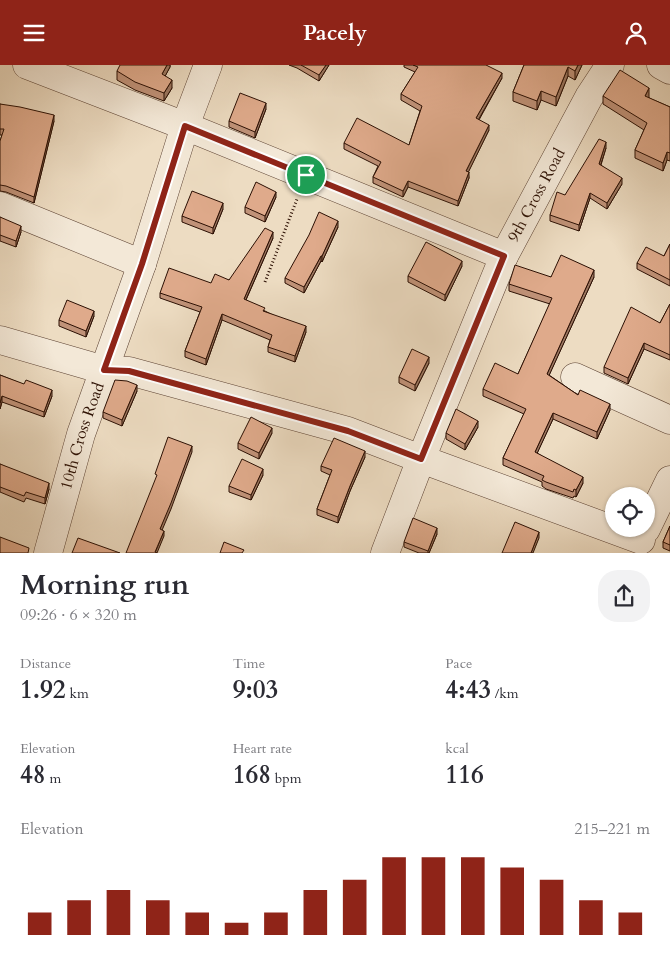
<!DOCTYPE html>
<meta charset="utf-8">
<style>
:root{--surface:#fff;--page:#f2f2f3;--text:#2b2b33;--muted:#7c7c81;--accent:#8f2418}
body{margin:0;font-family:Cardo,serif;background:var(--page);color:var(--text);height:100vh;display:flex;flex-direction:column;font-size:19px;white-space:nowrap}
*{box-sizing:border-box;margin:0}
p{font-size:16px;color:var(--muted)}
.icon{flex:none;width:28px;height:28px;fill:none;stroke:currentColor;stroke-width:2;stroke-linecap:round;stroke-linejoin:round}
.map{position:relative;height:488px;overflow:hidden}
.drawer{display:flex;flex-direction:column;background:var(--surface);flex:1}
.drawer>*{flex:none}
.tools{position:absolute;left:605px;top:422px;display:grid;gap:10px}
.tools a{display:grid;place-items:center;width:50px;height:50px;border-radius:50%;background:var(--surface);box-shadow:0 1px 4px #0004;font-size:25px}
.pin{position:absolute;display:grid;place-items:center;width:42px;height:42px;color:#fff;margin:-21px;border:2px solid #fff;border-radius:50%;box-shadow:0 1px 5px #0007}
.round{display:grid;place-items:center;flex:none;width:52px;height:52px;border-radius:20px;background:var(--page)}
.headline{display:flex;align-items:center;justify-content:space-between;height:85px;padding:0 20px}
h1{font-size:28px;font-weight:800;line-height:38px}
.metrics{display:grid;grid-template-columns:repeat(3,1fr);gap:8px;height:85px;padding:5px 20px}
.metrics div{display:grid;align-content:center}
.metrics b{font-size:25px;font-weight:800}
.metrics small{font-size:14px;font-weight:400}
.metrics p{font-size:14px}
.chart{height:140px;padding:10px 20px}
.chart p{display:flex;justify-content:space-between}
.chart svg{width:100%;height:90px;margin-top:5px;stroke:var(--accent);stroke-width:6}
header{display:flex;justify-content:space-between;align-items:center;height:65px;padding:0 20px;background:var(--accent);color:#fff;font-size:22px;font-weight:800}
.map>svg:first-child{display:block}
.lines{fill:none;stroke-linecap:round;stroke-linejoin:round}
.minor-casing{stroke:#5c4233;stroke-width:29}
.path{stroke:#2b0f03;stroke-width:3;stroke-dasharray:1 2.5;stroke-linecap:butt}
.minor{stroke:#f3e8d7;stroke-width:28}
.wall{fill:#c09278;stroke:#2b0f03}
.shaded-wall{fill:#9c7761;stroke:#2b0f03}
.building{fill:#dfaa8b;stroke:#2b0f03}
.route-casing{stroke:#fff;stroke-width:10}
.route{stroke:#8f2418;stroke-width:6}
.labels{text-anchor:middle;dominant-baseline:central;stroke-width:4;stroke-linejoin:round;paint-order:stroke}
.street-label{font-size:16px;fill:#2b0f03;stroke:#f3e8d7}
</style>
<header><svg class="icon" aria-label="menu" viewBox="0 0 24 24"><path d="M4 6h16M4 12h16M4 18h16"/></svg>Pacely<svg class="icon" aria-label="person" viewBox="0 0 24 24"><circle cx="12" cy="8" r="4"/><path d="M4 21q1-7 8-7t8 7"/></svg></header>
<div class="map">
<svg width="670" height="488" viewBox="0 0 670 488">
<rect width="100%" height="100%" fill="#eddcc2"/>
<filter id="stains"><feTurbulence type="fractalNoise" baseFrequency=".004" numOctaves="4"/><feColorMatrix values="0 0 0 0 .2 0 0 0 0 .09 0 0 0 0 .02 0 0 0 .5 -.17"/></filter>
<radialGradient id="worn" r=".72"><stop offset=".6" stop-color="#630" stop-opacity="0"/><stop offset="1" stop-color="#630" stop-opacity=".3"/></radialGradient>
<g class="lines">
<g class="minor-casing">
<g id="minor">
<path d="M27,0L185,61L504,191"/>
<path d="M661,0L670,5"/>
<path d="M0,141L142,199"/>
<path d="M0,275L104,305L129,306L348,366L421,394L641,475"/>
<path d="M575,312L670,355"/>
<path d="M646,464L670,415"/>
<path id="s1" d="M48,488L81,369L142,199L185,61L208,0"/>
<path id="s2" d="M385,488L421,394L504,191L589,32L610,0"/>
</g>
</g>
<path class="path" d="M265,217L297,134"/>
<use href="#minor" class="minor"/>
</g>
<path class="wall" d="M170,0V2L165,11L172,23L164,36L135,25L117,15V6Z
M289,0H329L319,16L297,3Z
M404,0H486L502,13L479,55L489,65L468,107L469,113L458,141L408,122L403,132L373,118V112L378,101L344,84V78L409,80L420,46L401,35V29L415,7L404,2Z
M524,0H582L575,15L568,11L556,41L541,35L537,45L513,36V27Z
M603,31L649,32V33L670,42V96L667,95L663,106L635,93V85L644,65L603,39Z
M0,39L54,56L34,138L6,127L0,126V76L2,70H0Z
M266,44L255,73L229,62V56Z
M606,83L601,100L622,119L607,144L590,133L579,166L550,156V150L565,130Z
M276,132L265,157L245,148V142Z
M223,144L213,169L182,157V151Z
M0,152L21,167L16,182L0,176Z
M338,162L322,197L321,196L304,228L285,218V213Z
M273,173L246,235L265,246L306,267L295,297L268,287V282L270,275L222,255L206,300L185,292V286L200,247L160,233V228L229,215Z
M670,179V221L637,204V198L664,191Z
M462,201L445,236L408,217V211Z
M551,212H594L549,310L578,330L610,345L597,374L553,354L537,388L583,418L576,432L574,431L573,433L546,424L542,421V417L503,400V393L524,349L483,331V324L518,309L550,239L509,226V219Z
M670,239V295L644,284L628,319L604,308V302L660,258Z
M94,251L86,272L59,261V255Z
M429,298L415,326L399,318V312Z
M0,310L52,331L44,352L2,337L0,344Z
M137,326L122,361L103,353V347Z
M478,362L465,385L446,374V368Z
M272,368L259,394L238,384V378Z
M365,392L350,426L338,458L317,450V444L330,410L321,406V401Z
M0,399L49,424L45,439L26,433L24,437L0,427Z
M263,410L251,435L229,427V421Z
M670,461V486L663,483V477Z
M437,469L429,488H419L404,482V477Z"/>
<path class="shaded-wall" d="M167,0H170V2L162,17V9Z
M326,0H329L319,16V10Z
M578,0H582L575,15V6Z
M568,2V11L556,41V32Z
M502,8V13L476,59V53Z
M172,15V23L164,36V28Z
M649,23V32L645,39V31Z
M541,26V35L537,45V36Z
M266,38V44L255,73V67Z
M54,50V56L34,138V132Z
M489,60V65L466,112V106Z
M606,77V83L599,105V99Z
M667,87V95L663,106V98Z
M469,107V113L458,141V136Z
M622,113V119L607,144V138Z
M408,116V122L403,132V126Z
M276,127V132L265,157V151Z
M590,128V133L579,166V160Z
M223,138V144L213,169V163Z
M338,156V162L322,197V191Z
M21,161V167L16,182V176Z
M273,167V173L244,239V234Z
M321,191V196L304,228V222Z
M462,196V201L445,236V230Z
M594,205V212L547,315V309Z
M94,246V251L86,272V266Z
M222,249V255L206,300V294Z
M306,261V267L295,297V291Z
M644,278V284L628,319V313Z
M429,292V298L415,326V320Z
M137,320V326L122,361V355Z
M52,325V331L44,352V347Z
M2,331V337L0,344V338Z
M610,339V345L597,374V367Z
M553,348V354L535,393V387Z
M478,356V362L465,385V379Z
M272,363V368L259,394V388Z
M192,381V387L171,444L160,470V464Z
M365,386V392L350,426L338,458V452L350,421Z
M263,404V410L251,435V430Z
M583,412V418L576,432V425Z
M49,418V424L45,439V433Z
M437,463V469L429,488H428V486Z
M164,466V471L157,488H155Z
M539,467V473L533,488H531Z"/>
<path class="building" d="M120,0H167L162,9L172,15L164,28L135,17L117,6Z
M301,0H326L319,10Z
M413,0H486L502,8L476,53L489,60L466,106L469,107L458,136L408,116L403,126L373,112L381,97L344,78L357,53L409,80L422,41L401,29L418,2Z
M524,0H578L575,6L568,2L556,32L541,26L537,36L513,27Z
M620,5L649,23L645,31L670,42V88L667,87L663,98L635,85L647,58L603,31Z
M240,28L266,38L255,67L229,56Z
M0,39L20,42L54,50L34,132L6,121L0,120V76L4,64H0Z
M599,74L606,77L599,99L622,113L607,138L590,128L579,160L550,150L557,127L565,130Z
M256,117L276,127L265,151L245,142Z
M192,126L223,138L213,163L182,151Z
M319,147L338,156L322,191H321L304,222L285,213L309,170Z
M0,152L21,161L16,176L0,170Z
M265,163L273,167L244,234L265,243L263,246L306,261L295,291L268,282L272,270L222,249L206,294L185,286L202,242L160,228L169,203L211,218L215,209L229,215Z
M426,177L462,196L445,230L408,211Z
M670,179V215L637,198L646,182L664,191Z
M561,190L594,205L547,309L578,330L580,325L610,339L597,367L553,348L535,387L583,412L576,425L574,424L573,427L546,417L542,415L544,411L503,393L526,344L483,324L495,298L518,309L552,233L509,219L515,200L551,212Z
M67,235L94,246L86,266L59,255Z
M670,239V290L644,278L628,313L604,302L631,242L660,258Z
M412,284L429,292L415,320L399,312Z
M0,310L24,319L26,315L52,325L44,347L2,331L0,338Z
M115,315L127,316L137,320L122,355L103,347Z
M456,344L478,356L465,379L446,368Z
M251,352L272,363L259,388L238,378Z
M168,372L192,381L171,438L160,464L164,466L155,487L157,488H126L157,410L155,409Z
M334,373L365,386L350,421L338,452L317,444L332,405L321,401Z
M242,394L263,404L251,430L229,421Z
M0,399L49,418L45,433L26,427L24,431L0,422Z
M413,453L437,463L428,486L404,477Z
M515,457L539,467L531,488H502Z
M670,461V480L663,477Z
M0,472L29,483L28,488H0Z
M78,473L120,488H72Z
M224,477L244,485L242,488H220Z"/>
<g class="lines">
<g class="route-casing">
<path id="route" d="M185,61L504,191L421,394L348,366L129,306L104,305L142,199Z"/>
</g>
<use href="#route" class="route"/>
</g>
<g class="labels">
<g class="street-label">
<text stroke="none"><textPath href="#s2" startOffset="389">9th Cross Road</textPath></text>
<text stroke="none"><textPath href="#s1" startOffset="122">10th Cross Road</textPath></text>
</g>
</g>
<rect width="100%" height="100%" filter="url(#stains)"/>
<rect width="100%" height="100%" fill="url(#worn)"/>
</svg>
<div class="tools">
<a><svg class="icon" aria-label="locate" viewBox="0 0 24 24"><circle cx="12" cy="12" r="6"/><path d="M12 2v4M12 18v4M2 12h4M18 12h4"/></svg></a>
</div>
<div class="pin" style="left:306px;top:110px;background:#1e9e55"><svg class="icon" aria-label="arrive" viewBox="0 0 24 24"><path d="M6 21V4h12l-3 4 3 4H6"/></svg></div>
</div>
<section class="drawer">
<div class="headline"><div><h1>Morning run</h1><p>09:26 · 6 × 320 m</p></div><a class="round"><svg class="icon" aria-label="share" viewBox="0 0 24 24"><path d="M12 15V3M7 8l5-5 5 5M5 13v7h14v-7"/></svg></a></div>
<div class="metrics">
<div><p>Distance</p><b>1.92<small> km</small></b></div>
<div><p>Time</p><b>9:03</b></div>
<div><p>Pace</p><b>4:43<small> /km</small></b></div>
</div>
<div class="metrics">
<div><p>Elevation</p><b>48<small> m</small></b></div>
<div><p>Heart rate</p><b>168<small> bpm</small></b></div>
<div><p>kcal</p><b>116</b></div>
</div>
<div class="chart"><p><span>Elevation</span>215–221 m</p>
<svg viewBox="0 0 160 44" preserveAspectRatio="none"><path d="M5 44V33M15 44V27M25 44V22M35 44V27M45 44V33M55 44V38M65 44V33M75 44V22M85 44V17M95 44V6M105 44V6M115 44V6M125 44V11M135 44V17M145 44V27M155 44V33"/></svg>
</div>
</section>
